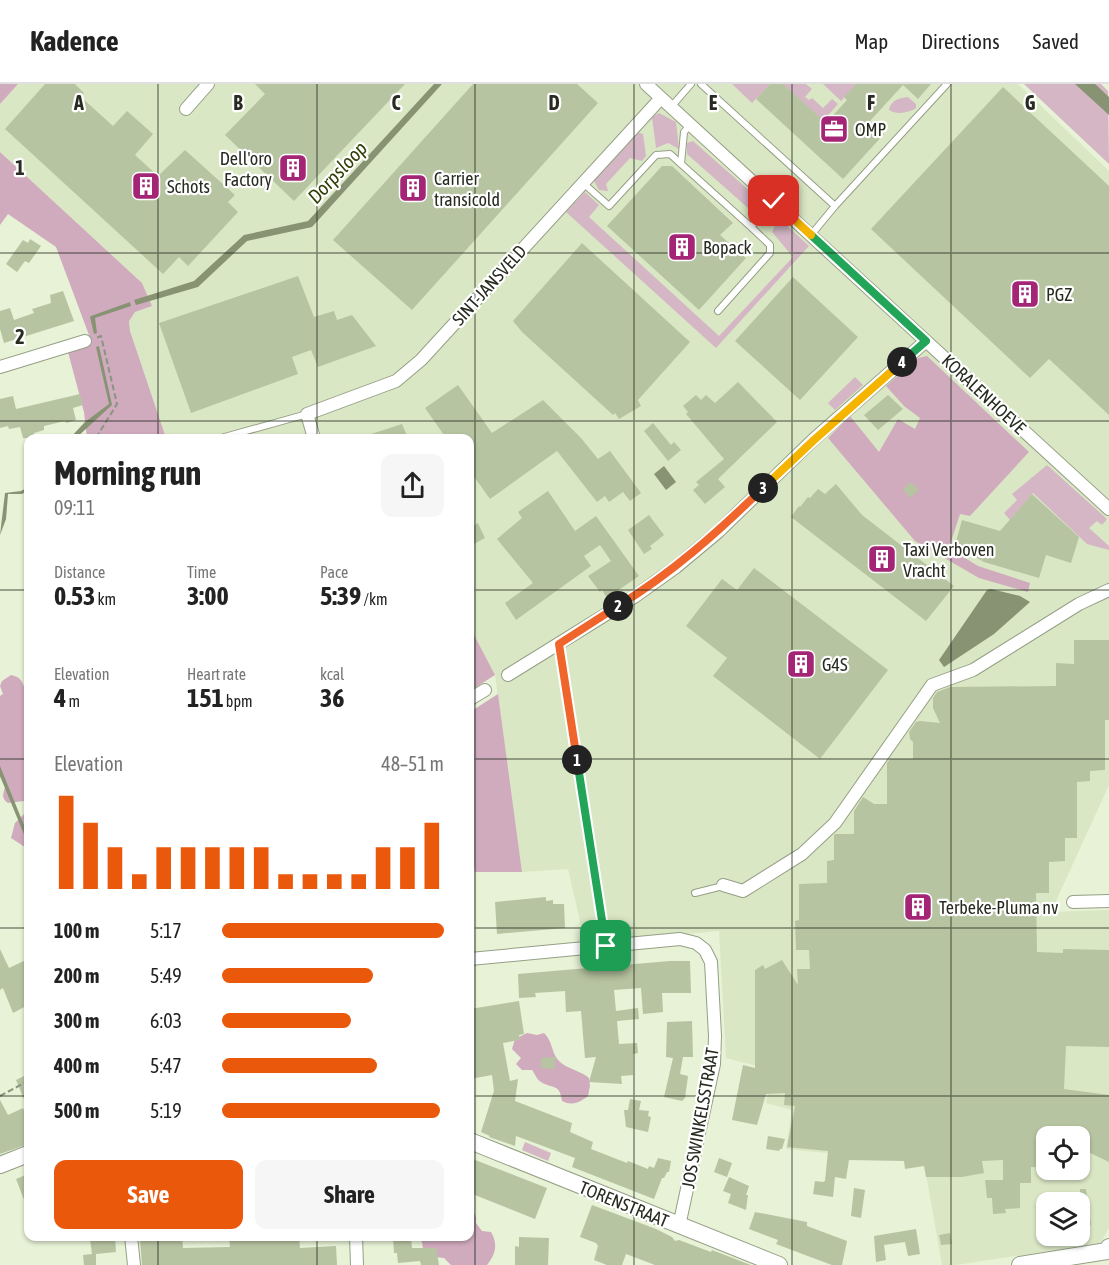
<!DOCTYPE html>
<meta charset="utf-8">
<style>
:root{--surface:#fff;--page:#f6f6f6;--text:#222;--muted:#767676;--line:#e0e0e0;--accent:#ea580c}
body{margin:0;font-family:"Asap Condensed",sans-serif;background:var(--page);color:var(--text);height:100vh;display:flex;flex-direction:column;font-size:22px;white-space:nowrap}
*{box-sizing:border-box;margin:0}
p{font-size:20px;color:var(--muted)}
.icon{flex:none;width:33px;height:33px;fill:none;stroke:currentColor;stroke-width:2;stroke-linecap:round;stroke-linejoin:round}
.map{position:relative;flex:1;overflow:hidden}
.details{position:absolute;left:24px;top:350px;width:450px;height:807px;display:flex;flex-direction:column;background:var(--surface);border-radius:12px;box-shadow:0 2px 4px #0004}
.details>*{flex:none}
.buttons{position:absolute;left:1036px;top:1042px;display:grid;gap:12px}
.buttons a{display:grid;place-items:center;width:54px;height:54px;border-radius:12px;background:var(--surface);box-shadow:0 2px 4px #0004;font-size:30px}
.pin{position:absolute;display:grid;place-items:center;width:51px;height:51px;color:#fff;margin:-26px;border-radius:12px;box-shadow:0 3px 9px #0006}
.km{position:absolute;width:30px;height:30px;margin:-15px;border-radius:50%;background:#222;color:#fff;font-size:16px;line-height:30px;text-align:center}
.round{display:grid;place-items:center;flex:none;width:63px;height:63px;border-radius:12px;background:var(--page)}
.headline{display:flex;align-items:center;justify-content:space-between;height:102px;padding:0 30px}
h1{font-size:33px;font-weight:700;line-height:45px}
.metrics{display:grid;grid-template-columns:repeat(3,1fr);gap:9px;height:102px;padding:6px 30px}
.metrics div{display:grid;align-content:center}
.metrics b{font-size:26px;font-weight:700}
.metrics small{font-size:16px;font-weight:400}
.metrics p{font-size:16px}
.chart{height:168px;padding:12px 30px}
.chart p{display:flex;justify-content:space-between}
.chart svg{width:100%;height:108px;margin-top:6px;stroke:var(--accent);stroke-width:6}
.action{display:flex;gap:12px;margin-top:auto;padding:12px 30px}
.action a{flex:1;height:69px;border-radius:12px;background:var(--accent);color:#fff;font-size:24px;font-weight:700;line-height:69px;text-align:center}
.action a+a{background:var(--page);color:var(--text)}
ul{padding:0 30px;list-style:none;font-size:20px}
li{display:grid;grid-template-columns:96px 72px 1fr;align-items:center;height:45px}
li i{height:15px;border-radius:8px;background:var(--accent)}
header{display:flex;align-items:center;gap:36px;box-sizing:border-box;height:84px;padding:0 30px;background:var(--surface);border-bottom:2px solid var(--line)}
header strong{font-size:28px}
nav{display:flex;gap:33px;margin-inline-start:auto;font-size:21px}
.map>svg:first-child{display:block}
.built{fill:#dae7c5;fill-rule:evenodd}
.green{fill:#d4b6c5}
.forest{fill:#d0abbd}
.water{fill:#879372}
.building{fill:#b7c4a1}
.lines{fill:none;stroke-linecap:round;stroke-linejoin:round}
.lane-casing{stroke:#959f85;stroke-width:8}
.street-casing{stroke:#959f85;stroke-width:14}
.secondary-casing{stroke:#959f85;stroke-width:18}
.path{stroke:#8c9480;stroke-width:2;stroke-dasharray:6 3;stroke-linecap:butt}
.lane{stroke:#fff;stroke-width:6}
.street{stroke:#fff;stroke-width:12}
.secondary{stroke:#fff;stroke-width:16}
.split-1-casing{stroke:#fff;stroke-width:12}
.split-2-casing{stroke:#fff;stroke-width:12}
.split-3-casing{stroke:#fff;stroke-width:12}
.split-4-casing{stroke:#fff;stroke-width:12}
.split-5-casing{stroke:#fff;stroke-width:12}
.split-6-casing{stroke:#fff;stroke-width:12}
.split-1{stroke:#22a559;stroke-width:8}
.split-2{stroke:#f0652b;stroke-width:8}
.split-3{stroke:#f0652b;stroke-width:8}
.split-4{stroke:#f5b400;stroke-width:8}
.split-5{stroke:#22a559;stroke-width:8}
.split-6{stroke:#f5b400;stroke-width:8}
.grid{fill:none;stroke:#272b20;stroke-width:1.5;stroke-opacity:0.55}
.labels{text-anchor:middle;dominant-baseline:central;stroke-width:4.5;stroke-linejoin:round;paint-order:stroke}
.poi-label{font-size:18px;fill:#272b20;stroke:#fff;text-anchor:start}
.street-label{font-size:18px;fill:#272b20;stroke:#fff}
.water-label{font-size:20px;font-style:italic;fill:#314007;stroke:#fff}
.grid-label{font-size:20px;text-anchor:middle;font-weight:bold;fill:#272b20;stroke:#fff;stroke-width:4.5;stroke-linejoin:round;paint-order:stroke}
</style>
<header>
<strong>Kadence</strong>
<nav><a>Map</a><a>Directions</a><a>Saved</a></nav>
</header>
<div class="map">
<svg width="1109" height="1181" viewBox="0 0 1109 1181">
<rect width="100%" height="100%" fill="#e7f2d6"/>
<path class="built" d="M18,0H1018L1109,87V701L1051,828L1109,826V1143L1101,1159L956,1181H942L923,1073H869L786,1065L792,1026L766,1019L773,986L726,974L719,847L585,859L568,785L522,788L495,591L472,547L470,548V354H166L130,247L129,236L135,228L152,222L142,199L0,68V20ZM1047,1053H1080V1086H1047ZM1047,1119H1080V1152H1047Z"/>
<path class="green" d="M732,0H770L752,19Z
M783,0H806L812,5L805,13L809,16L812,14L823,24L832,15L838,20L823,37Z
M823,0H856L841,17Z
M1024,0H1101L1108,7L1109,80Z
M908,13L916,20V24C909,29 896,31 889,26C891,16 899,14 908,13Z
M659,29L676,38L679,65L668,59L656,64L652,33Z
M636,48L643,50L646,72L642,77L630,74L606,100L608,107L599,106L594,97Z
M693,57L752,109L753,117L748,124L687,70V59Z
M585,108L599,121L589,133L719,252L793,173L772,148L776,139L783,138L809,162L716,264L566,128Z
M855,293L863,301L835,326L828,319Z
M1047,381L1107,435L1102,441L1097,437L1089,444L1109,462V466L1087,460L1033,409L1010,436L1004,429L1017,416L1012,410Z
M525,1058L551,1069L548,1077L522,1066Z"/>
<path class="forest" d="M0,0H18L0,20Z
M0,68L142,199L152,222L135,228L129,237L130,247L166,354H87L84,328L68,268L92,259L56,163L8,130L0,141Z
M927,272L1029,368L970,432L960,430L949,464L978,482L1030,499L1028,508L979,494L915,457L828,354L850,332L879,368L898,335L915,345L920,334L904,322L886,302L918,274Z
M472,547L495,591L470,607V548Z
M11,591C21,593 23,598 25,607L28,608V765L11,754L15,739L27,727L24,717L8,719C1,714 3,711 5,703L0,692V612L3,610L0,602L2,597Z
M498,610L522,788H475L470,753V628Z
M527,949L537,951L544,949C553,957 551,970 560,978C568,985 581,987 589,994L590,1002L588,1012C579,1019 572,1022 562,1017C560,999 552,1005 541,998C537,996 535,990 532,986H522L516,980L521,974L512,965L515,955Z
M470,1120L476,1133V1139L482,1147L491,1148C498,1160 496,1170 487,1181H451L444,1174L424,1172L422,1158L417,1152H470Z"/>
<path class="water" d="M434,0H442L312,143L247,157L198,203L136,221L134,216L194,197L244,151L308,137Z
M1075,0H1095L1109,13V31Z
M130,218L131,222L95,234L97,249L94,250L90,233L91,232Z
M99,262L112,321L76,354H70L85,338L109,320L96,263Z
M664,382L676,398L666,406L654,390Z
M28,403V406L22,410H8L6,435L0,451L5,409L21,407Z
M991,505L1020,512L1030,518L994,550L944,583L939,576L987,506Z
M0,682L28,751V760L0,692Z"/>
<path class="building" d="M45,0H75L84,9L81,13L113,42L127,27L153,50L135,71L158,92L185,66L235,111L228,118L238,128L188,182L179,173L163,190L5,45Z
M255,0H405L294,117L225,51L265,10Z
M473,0H577L598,19L412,226L333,156Z
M770,0H783L826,39L847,16L844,13L856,0H931L918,15L903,1L870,37L884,50L843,95L756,15Z
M1003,3L1109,102V331L1049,275L1030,294L871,145Z
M662,82H672L733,139L720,151L746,174L699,226L607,142Z
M30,155L41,162L29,179L25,177L17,188L6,180L23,156L28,159Z
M582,159L690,258L638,316L641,322L619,335L615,329L613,331L522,248L513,237Z
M298,192L314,233L334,227L337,236L352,231L376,262L318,283L311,266L292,273L298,290L191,329L159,239Z
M793,193L858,253L800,316L735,257Z
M63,207L74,237L4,259L0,245V227L10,224L14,236L34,229L32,225L51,219L50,211Z
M738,298L777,338L718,395L725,403L705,420L693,406L699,401L696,398L724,375L686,330L688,328L683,322L696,311L701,316L706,311L715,319Z
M458,301L492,349L543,316L581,354L598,375L610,367L641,409L630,417L623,408L609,418L605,412L597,418L557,367L490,415L470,387V354H446L425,324Z
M80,310L83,321L73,324L76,336L66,339L65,337L44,342V346L34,349L35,354H23L20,343L9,345L8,342L0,344V315L13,312L16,325Z
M888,311L903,325L878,346L864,331Z
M653,339L671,361L674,358L681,366L668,377L644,347Z
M402,340L408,354H365V352Z
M911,398L919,406L910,414L903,405Z
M836,400L862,431L954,502L926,537L791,433L799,422L800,423L808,413L810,414L818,405L825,410Z
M548,407L575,447L596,432L639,492L607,514L602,506L600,508L588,492L611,477L600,461L584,472L591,482L516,536L505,519L533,499L497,455L522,434L518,428Z
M1032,410L1079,453L1071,479L1046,471L1039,494L984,478L955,461L962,436L1000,447Z
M649,431L664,451L650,462L652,465L644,470L628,446Z
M478,439L485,454L470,462V444Z
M754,484L888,586L820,675L713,592L727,574L686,542L722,495L737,506Z
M1074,556H1109V636H1105V686L1090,687V697L1077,698V754H1065V777L1049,778V809H1036L1037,868L1063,869V865L1109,866V963L1066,962L1064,1005L1109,1011V1078L1082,1065L1088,1053H1047V1084L1031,1083V1099H1020V1124L1005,1125L1006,1129L993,1130L992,1114H987L985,1096H1003V1076L982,1077L984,1089L962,1093H926L924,1082L905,1085L904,1077L849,1076L846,1095L835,1093L833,1113L813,1110L815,1097L823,1098L825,1097L828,1067L787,1063L795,1022L784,1021L785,1009L766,1010L757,1041L732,1036L743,981L755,984V886L763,881L765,885L782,876L798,901L797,885H810L809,866H796L795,837L799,836V800L827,799V777L834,776V752L835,750H854V727L863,713L874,720H887V679L890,675H913V658L910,655L909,648L916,638L920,637L940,639L933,624V614L937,608L950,603L1056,602V579L1074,580Z
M546,813V817L553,816V820H564L565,844L497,850L495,818Z
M0,865L9,884L28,875V921L13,929L3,904L0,906Z
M670,877H690L691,909H662L663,928L643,930L641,904L614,906L616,927L638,924L639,935L617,937L619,960L637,959L638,969L633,970V991L621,992L622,1000L589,998L596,973L585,974L581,927L566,928L565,907L535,909L536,913L519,914L518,890Z
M519,917L524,950L519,951L520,956L503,959L510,997L518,995L515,1017L572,1039L570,1048L593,1058L591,1065L627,1079L628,1077L648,1085L649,1082L654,1084L658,1074L671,1077L669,1088H667L664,1094H662L654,1115L572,1083L575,1074L516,1052L515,1062L489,1053L490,1052L481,1048L494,1007L492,991L470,995V948H473L470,925Z
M692,937L693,973H683L680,990L688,992L685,1014L682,1017L664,1013L673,974L666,973L667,938Z
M555,973V985L541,984V974Z
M28,990V1025L16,996Z
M630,1015L641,1017L639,1026L649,1027L648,1032L651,1033L648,1048L626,1043L624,1026H628Z
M0,1016L8,1031L23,1024L28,1037V1060L0,1070Z
M768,1052L785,1055L782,1065H780L779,1067L766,1065Z
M470,1074L547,1104L535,1135L470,1109Z
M719,1074L732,1079L727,1093L714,1088Z
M28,1090V1126L16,1095Z
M729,1093L749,1102L746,1111H748L746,1126L728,1119L731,1110L723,1107Z
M854,1104L865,1106L861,1134L851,1132Z
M1080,1105H1086L1091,1141L1080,1143Z
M592,1121L656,1145L672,1153L675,1157L679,1156L711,1168L712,1166L751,1181H655L626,1170L622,1181H607L594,1176L598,1162L596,1159L580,1153Z
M755,1128L807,1138V1142L847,1157L842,1181H832L805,1171L776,1160L778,1156L749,1145Z
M916,1145L920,1170L908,1172L905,1158L884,1161L886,1176L876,1178L874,1152Z
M950,1149L952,1160L941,1161L939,1151Z
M95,1152H115L116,1168L96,1170V1181H84L83,1171L92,1170L90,1155H95Z
M156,1152H182L183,1164L230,1163L229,1152H299L300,1164L336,1162L337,1181H142L140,1156L156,1154Z
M393,1152H411L412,1164H436L439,1181H421L420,1177L398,1179L397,1169H394Z
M519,1153L549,1154L548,1181H515V1162L519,1163Z"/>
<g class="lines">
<g class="lane-casing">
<path id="lane" d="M701,0L835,122L811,151
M671,23L691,0
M681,80L684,48L690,41
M583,99L609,122L656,71L670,70L751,143L774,118
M835,122L947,0
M718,227L770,169V161L751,143
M221,354L307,330
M695,809L723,802"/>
</g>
<g class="street-casing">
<path id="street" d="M646,0L1109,425
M186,25L208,0
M0,283L85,257
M314,354L307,330L396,297L421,276L661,14
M508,591L634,513L676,483L718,448L814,355L926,257
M470,615L485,606
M723,801L743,807L802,770L835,739L932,601L973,586L1079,520L1109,506
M1073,818L1109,817
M470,875L680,855L696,859L705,866L711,878L715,952L714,980L679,1142
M131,1152L134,1181
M356,1152L357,1181"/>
</g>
<g class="secondary-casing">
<path id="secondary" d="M470,1057L779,1181
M0,1081L28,1070
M1020,1181L1107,1167L1109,1163"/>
</g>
<path class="path" d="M96,354L117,320L101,252L96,254
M561,571L604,850
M0,1012L28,997"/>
<use href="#lane" class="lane"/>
<use href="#street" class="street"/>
<use href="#secondary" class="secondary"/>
</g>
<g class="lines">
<g class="split-1-casing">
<path id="split-1" d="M577,676L606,862"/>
</g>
<g class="split-2-casing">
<path id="split-2" d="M577,676L559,560L618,522"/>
</g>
<g class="split-3-casing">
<path id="split-3" d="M618,522C672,489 718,448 763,404"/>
</g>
<g class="split-4-casing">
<path id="split-4" d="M763,404L814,356L902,278"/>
</g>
<g class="split-5-casing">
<path id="split-5" d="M811,151L926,257L902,278"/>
</g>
<g class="split-6-casing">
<path id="split-6" d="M774,117L811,151"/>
</g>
<use href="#split-1" class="split-1"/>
<use href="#split-2" class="split-2"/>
<use href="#split-3" class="split-3"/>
<use href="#split-4" class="split-4"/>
<use href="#split-5" class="split-5"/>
<use href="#split-6" class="split-6"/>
</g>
<path class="grid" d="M158,0V354M317,0V354M475,0V1181M634,0V1181M792,0V1181M951,0V1181M0,169H1109M0,337H1109M0,506H28M470,506H1109M0,675H28M470,675H1109M0,844H28M470,844H1109M0,1012H28M470,1012H1109M158,1152V1181M317,1152V1181"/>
<defs>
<g id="office-square" transform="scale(1.5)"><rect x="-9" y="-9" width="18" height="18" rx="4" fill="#a42576" stroke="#fff"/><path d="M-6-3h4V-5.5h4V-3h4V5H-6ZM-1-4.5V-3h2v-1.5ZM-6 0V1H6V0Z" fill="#fff"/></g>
<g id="building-square" transform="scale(1.5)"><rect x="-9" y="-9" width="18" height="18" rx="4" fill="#a42576" stroke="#fff"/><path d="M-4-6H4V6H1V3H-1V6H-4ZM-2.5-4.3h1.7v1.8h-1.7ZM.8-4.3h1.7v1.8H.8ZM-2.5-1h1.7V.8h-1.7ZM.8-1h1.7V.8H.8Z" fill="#fff"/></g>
</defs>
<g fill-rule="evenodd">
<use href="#office-square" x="834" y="45"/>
<use href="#building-square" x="293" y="84"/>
<use href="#building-square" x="146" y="102"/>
<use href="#building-square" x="413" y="104"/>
<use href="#building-square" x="682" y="163"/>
<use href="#building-square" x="1025" y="210"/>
<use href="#building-square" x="882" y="475"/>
<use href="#building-square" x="801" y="580"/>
<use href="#building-square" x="918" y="823"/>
</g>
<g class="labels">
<g class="poi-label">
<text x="855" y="45">OMP</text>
<text x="272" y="74" text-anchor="end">Dell'oro<tspan x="272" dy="21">Factory</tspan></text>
<text x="434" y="94">Carrier<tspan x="434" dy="21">transicold</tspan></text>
<text x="167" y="102">Schots</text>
<text x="703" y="163">Bopack</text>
<text x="1046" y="210">PGZ</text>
<text x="903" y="465">Taxi Verboven<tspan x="903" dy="21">Vracht</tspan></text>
<text x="822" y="580">G4S</text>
<text x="939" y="823">Terbeke-Pluma nv</text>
</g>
<g class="street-label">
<text transform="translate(489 201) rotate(-48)">SINT-JANSVELD</text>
<text transform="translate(984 310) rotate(43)">KORALENHOEVE</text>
<text transform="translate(700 1034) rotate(-80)">JOS SWINKELSSTRAAT</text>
<text transform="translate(624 1120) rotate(22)">TORENSTRAAT</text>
</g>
<g class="water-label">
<text transform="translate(337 88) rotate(-47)">Dorpsloop</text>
</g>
</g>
<g class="grid-label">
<text x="79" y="26">A</text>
<text x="238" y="26">B</text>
<text x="396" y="26">C</text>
<text x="554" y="26">D</text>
<text x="713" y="26">E</text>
<text x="871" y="26">F</text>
<text x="1030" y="26">G</text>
<text x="20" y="91">1</text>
<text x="20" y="260">2</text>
</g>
</svg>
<div class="buttons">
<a><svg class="icon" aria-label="locate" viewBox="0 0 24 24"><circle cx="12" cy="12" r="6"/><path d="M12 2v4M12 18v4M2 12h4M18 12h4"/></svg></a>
<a><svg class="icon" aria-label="layers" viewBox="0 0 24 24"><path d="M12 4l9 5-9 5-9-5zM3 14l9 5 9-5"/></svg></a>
</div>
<div class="pin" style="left:606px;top:862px;background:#1e9e55"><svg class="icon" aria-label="arrive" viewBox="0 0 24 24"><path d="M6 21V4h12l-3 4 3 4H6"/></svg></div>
<div class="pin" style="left:774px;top:117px;background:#d93025"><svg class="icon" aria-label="check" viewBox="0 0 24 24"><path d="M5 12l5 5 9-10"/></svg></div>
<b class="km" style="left:577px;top:676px">1</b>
<b class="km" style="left:618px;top:522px">2</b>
<b class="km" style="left:763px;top:404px">3</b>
<b class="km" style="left:902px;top:278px">4</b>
<section class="details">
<div class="headline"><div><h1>Morning run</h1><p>09:11</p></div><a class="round"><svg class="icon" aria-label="share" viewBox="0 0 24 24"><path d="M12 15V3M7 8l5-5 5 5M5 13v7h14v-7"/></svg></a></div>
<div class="metrics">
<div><p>Distance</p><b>0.53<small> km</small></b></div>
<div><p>Time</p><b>3:00</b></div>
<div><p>Pace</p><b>5:39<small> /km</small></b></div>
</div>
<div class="metrics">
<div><p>Elevation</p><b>4<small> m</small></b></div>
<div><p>Heart rate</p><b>151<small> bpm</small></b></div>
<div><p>kcal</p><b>36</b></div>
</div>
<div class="chart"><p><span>Elevation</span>48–51 m</p>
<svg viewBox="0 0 160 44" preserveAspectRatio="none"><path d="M5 44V6M15 44V17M25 44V27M35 44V38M45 44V27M55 44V27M65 44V27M75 44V27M85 44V27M95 44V38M105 44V38M115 44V38M125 44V38M135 44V27M145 44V27M155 44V17"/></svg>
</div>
<ul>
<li><b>100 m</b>5:17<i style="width:100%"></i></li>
<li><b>200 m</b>5:49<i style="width:68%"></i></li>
<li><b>300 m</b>6:03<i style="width:58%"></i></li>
<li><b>400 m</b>5:47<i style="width:70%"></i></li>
<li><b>500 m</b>5:19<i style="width:98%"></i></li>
</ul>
<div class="action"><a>Save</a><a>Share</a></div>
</section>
</div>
